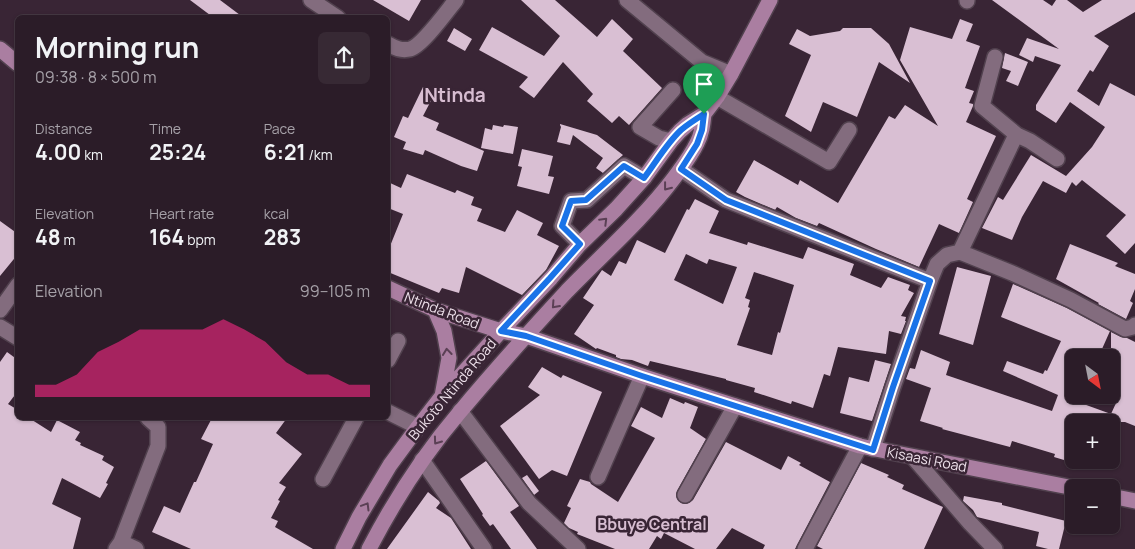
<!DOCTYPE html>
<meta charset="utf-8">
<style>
:root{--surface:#2b1c28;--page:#372934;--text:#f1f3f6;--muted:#a6a1a8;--line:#473a45;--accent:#db2777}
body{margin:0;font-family:Manrope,sans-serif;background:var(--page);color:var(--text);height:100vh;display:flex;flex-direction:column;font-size:19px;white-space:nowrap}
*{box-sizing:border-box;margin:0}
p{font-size:16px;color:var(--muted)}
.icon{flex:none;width:28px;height:28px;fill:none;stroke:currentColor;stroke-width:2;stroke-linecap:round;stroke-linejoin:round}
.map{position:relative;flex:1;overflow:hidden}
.panel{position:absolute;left:15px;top:15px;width:375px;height:405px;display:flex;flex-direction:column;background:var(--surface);border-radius:8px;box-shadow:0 1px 4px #0004,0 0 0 1px var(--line)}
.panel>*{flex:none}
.needle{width:32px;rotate:148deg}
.tools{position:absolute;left:1065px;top:349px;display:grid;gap:10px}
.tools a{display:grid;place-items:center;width:55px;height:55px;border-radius:8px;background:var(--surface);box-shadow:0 1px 4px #0004,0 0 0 1px var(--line);font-size:25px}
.pin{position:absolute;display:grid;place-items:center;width:42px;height:42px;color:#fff;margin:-51px -21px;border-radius:50% 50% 50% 0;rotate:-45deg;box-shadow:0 0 5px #0007}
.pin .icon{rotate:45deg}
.round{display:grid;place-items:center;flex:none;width:52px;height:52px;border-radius:8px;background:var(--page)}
.headline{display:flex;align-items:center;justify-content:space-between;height:85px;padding:0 20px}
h1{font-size:28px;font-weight:700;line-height:38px}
.metrics{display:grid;grid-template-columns:repeat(3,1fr);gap:8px;height:85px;padding:5px 20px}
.metrics div{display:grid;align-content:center}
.metrics b{font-size:21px;font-weight:700}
.metrics small{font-size:14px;font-weight:400}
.metrics p{font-size:14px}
.chart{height:140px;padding:10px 20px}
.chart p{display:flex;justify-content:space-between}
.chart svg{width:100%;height:90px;margin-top:5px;fill:var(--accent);opacity:.7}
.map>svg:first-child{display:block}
.building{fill:#d9bfd3;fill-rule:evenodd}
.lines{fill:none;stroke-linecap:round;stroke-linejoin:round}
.minor-casing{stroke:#51414e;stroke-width:18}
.major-casing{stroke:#51414e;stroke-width:18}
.minor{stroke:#836c7e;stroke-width:15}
.major{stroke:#aa7ea1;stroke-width:15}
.oneway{stroke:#5b4055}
.route-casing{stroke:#fff;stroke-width:10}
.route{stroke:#1a73e8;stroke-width:6}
.labels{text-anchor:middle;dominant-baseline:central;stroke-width:5;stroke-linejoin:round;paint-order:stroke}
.street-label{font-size:14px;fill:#eee1eb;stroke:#392535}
.quarter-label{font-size:16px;font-weight:bold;fill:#d7bdd1;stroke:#392535}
.district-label{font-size:19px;font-weight:bold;fill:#d7bdd1;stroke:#392535}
</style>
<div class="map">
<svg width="1135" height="549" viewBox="0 0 1135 549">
<rect width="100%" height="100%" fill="#392535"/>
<path class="building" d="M190,0H220L244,18H214Z
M373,0H421L409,21Z
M521,0H555L597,37L612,19L633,39L623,51L662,88L629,125L619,116L612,123L587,101L593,94L563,62L534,98L519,87L528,77L479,50L492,27L544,56L560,36Z
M992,0H1043L1052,6L1056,0H1067L1083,12L1102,0H1135V12L1094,36L1109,46L1093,72L1090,70L1077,91L1099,106L1110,83L1135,96V243L1125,254L1106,236L1126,215L1082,180L1076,186L1072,182L1066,193L1043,181L1022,217L1012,240L982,228L998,197L1003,200L1031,155L1066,176L1092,147L1105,127L1070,102L1056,123L1036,110V105L1061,65L1035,56L1033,62L1019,55L1027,38L1059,49Z
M960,19L973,24L966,41L980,46L965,88L974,91L969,103L973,104V106L966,122L996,136L967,199L973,202L959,233L939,224L919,267L876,249L819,223L817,226L796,218L777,207L775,210L745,197L736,192L754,160L798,185L800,180L838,203L889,116L895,119L905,105L938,126L900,60L910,27L952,39Z
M454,28L472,39L465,51L447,41Z
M843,28H871L889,44L910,83L879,62L857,117L823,102L811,132L785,116L811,55L789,44L797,29L810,36L840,31Z
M1005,53L1028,62L1018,86L1006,81L1011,71L1002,68Z
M423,87L435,93L423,116L439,123L436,130L484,151L477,171L461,166L425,150L423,155L403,149L406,142L394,137L403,116L408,118Z
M560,124L597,135L623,155L603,173L596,168L603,158L573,135L570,145L557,142L561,127L560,125Z
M493,125L503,127L504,125L518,127L513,154L481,148L485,128L492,130Z
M522,149L553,156L548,176L554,177L549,194L517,186L522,167L518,166Z
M407,174L455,193L457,190L474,197L471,205L482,209L477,221L505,232L517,210L543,223L537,235L559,246L546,270L522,295L466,267L459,293L442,288L439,293L388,272V251L403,214L388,208V182L401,188Z
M695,199L719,211L709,233L747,245L748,242L803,259L808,247L854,264L850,275L881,288L888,277L910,285L908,290L914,293L901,316L906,317L905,321H906L901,334L889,331L886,354L838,347L830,376L824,374L813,408L792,401L791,404L754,392L755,388L726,380V379L650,361L648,366L632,360L621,359L616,357V355L597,348L596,349L574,334L594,305L583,298L602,270L611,276L619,261L626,264L637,240L665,253L687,209L689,210ZM686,254L707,264L709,259L737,267L723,304L674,280ZM754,272L794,285L780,333L778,332L772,355L737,345L750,308L748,307L750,300L745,298Z
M0,221L18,234V254L0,276Z
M1070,244L1118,263L1115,266L1135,274V289L1130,301L1133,303L1126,319L1098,304L1099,303L1056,279Z
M957,267L991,276L973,345L939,334Z
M1013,284L1067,308L1110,331L1098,358H1074V395H1081L1078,402L1111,414L1121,392L1111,387V332L1121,337L1127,338L1135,342V426L1125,422H1096L1085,418L1084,422H1074V463L1054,457L1055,454L1012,441L1010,447L942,429L943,428L920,421L931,388L906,379L910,368L915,369L921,350L950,362L946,375L1052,411L1058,395L1003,371L1007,361L1043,374L1045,370L1047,371L1061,341L1001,317Z
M7,352L18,360V391L8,404L18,410V418H29L51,432L57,420L80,432L75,440L81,443L80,445L104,456L102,460L114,467L106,483L108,484L100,498L62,478L52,504L81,518L73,549H0V362Z
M875,360L891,364L872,421L840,413L849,377L869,382Z
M542,367L561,378L563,375L602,392L567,476L552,470L539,479L500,426L540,395L528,387Z
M670,398L684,404L685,402L698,407L690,428L706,439L677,491L676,495L677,499L681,503L685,504L689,503L693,500L726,442L781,470L788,456L801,463L799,465L830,482L795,549H763L765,545L732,528L716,549H695L664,533L661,539L657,536L649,549H615L577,534L578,532L569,528L564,523L571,508L567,506L580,479L590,482L591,484L618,502L655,438L631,426L641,407L662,418Z
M212,418H287L276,433L302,454L279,483L286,487L278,500L280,501L271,518L278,521L275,527L313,549H191L152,532L164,506L180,513L194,482H196L213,444L201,439Z
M486,461L519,506L510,512L537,549H511L493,524L490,526L482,515L483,514L460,479Z
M861,463L889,475L887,477L904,485L902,489L943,507L924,549H823L817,546Z
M527,475L539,491L534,495L522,478Z
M428,492L439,501L440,503L436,508L451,518L471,549H387Z
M964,496L1002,503V505L1066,521L1059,549H1048L1036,546L1039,532L977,517L973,510L963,501Z"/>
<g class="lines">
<g class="minor-casing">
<path id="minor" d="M311,0L338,18
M627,0L702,62L731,74
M967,1V0
M388,44C395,48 401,51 410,49C422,46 447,11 456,0
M995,57L982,106L1017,135
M717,97L829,162L849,130
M671,141L659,138L640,127L673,90
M681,169L726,200L930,281L893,387L873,449
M580,244L562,226L571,201L587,200L624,166L644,178
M960,252L1013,141L1017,135L1030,141L1057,159
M930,281L937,264L947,255L960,252L1012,273L1071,300L1125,329L1133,327L1135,325
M0,310L18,285
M0,327L18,338
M388,360L398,341
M460,411L529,503L578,549
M388,412L418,427
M913,457L970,523L995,549
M422,460L484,549
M598,477L642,376
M323,479L356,418
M685,495L735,406
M121,542L136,549
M116,549L121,542L158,446V427L148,418
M805,549L860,446"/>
</g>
<g class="major-casing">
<path id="major" d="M0,49L18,64
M388,288L435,310L501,331L526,336L642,376L860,446L1074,488
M435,310L444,331L449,358L442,396
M1111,496L1135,501
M343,549L359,517L390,465L418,427L442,396L501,331L551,278L580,244L616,209L644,178L671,141L680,131L688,124L704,114L717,97L731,74L770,0
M369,549C394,501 424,454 459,413C494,371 530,331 567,291C603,254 643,219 674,178C682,167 691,156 697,143C702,134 703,124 704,114"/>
</g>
<use href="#minor" class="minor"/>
<use href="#major" class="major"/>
</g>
<defs><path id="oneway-chevron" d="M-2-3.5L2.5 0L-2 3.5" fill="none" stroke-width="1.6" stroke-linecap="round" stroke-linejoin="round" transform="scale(1.25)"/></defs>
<g class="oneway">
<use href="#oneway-chevron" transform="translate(667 187) rotate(128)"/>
<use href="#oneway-chevron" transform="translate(604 221) rotate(-45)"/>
<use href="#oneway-chevron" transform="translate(555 305) rotate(132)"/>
<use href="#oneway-chevron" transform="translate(447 352) rotate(-96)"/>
<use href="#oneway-chevron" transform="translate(437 441) rotate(126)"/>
<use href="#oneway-chevron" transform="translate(366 506) rotate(-59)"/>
</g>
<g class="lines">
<g class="route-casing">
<path id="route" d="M704,114L702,130L697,144L681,169L726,200L930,281L893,387L873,450L642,376L526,336L501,331L550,278L580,244L562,226L571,201L586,200L624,166L644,178C656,162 667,143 681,130C688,124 696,119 704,114Z"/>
</g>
<use href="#route" class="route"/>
</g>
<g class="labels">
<g class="street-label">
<text transform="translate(442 310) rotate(21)">Ntinda Road</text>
<text transform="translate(452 389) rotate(-50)">Bukoto Ntinda Road</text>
<text transform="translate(927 459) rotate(11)">Kisaasi Road</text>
</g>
<g class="quarter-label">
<text x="652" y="524">Bbuye Central</text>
</g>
<g class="district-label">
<text x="455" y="95">Ntinda</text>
</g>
</g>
</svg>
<div class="tools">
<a><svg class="needle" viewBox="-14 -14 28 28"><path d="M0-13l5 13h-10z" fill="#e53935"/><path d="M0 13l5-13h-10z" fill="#a6a1a8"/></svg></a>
<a>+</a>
<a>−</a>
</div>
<div class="pin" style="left:704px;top:114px;background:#1e9e55"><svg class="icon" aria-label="arrive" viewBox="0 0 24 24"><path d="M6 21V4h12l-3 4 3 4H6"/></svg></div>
<section class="panel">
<div class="headline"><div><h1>Morning run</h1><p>09:38 · 8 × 500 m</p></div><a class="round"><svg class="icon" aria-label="share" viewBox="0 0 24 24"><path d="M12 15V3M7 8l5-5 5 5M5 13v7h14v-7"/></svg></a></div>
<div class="metrics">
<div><p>Distance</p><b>4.00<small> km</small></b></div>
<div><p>Time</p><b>25:24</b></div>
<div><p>Pace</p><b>6:21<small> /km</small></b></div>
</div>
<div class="metrics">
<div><p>Elevation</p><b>48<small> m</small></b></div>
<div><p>Heart rate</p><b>164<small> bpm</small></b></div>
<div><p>kcal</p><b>283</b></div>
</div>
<div class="chart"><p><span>Elevation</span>99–105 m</p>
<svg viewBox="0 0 160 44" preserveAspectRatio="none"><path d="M0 44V38L10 38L20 33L30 22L40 17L50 11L60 11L70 11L80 11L90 6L100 11L110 17L120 27L130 33L140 33L150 38L160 38V44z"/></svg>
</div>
</section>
</div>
